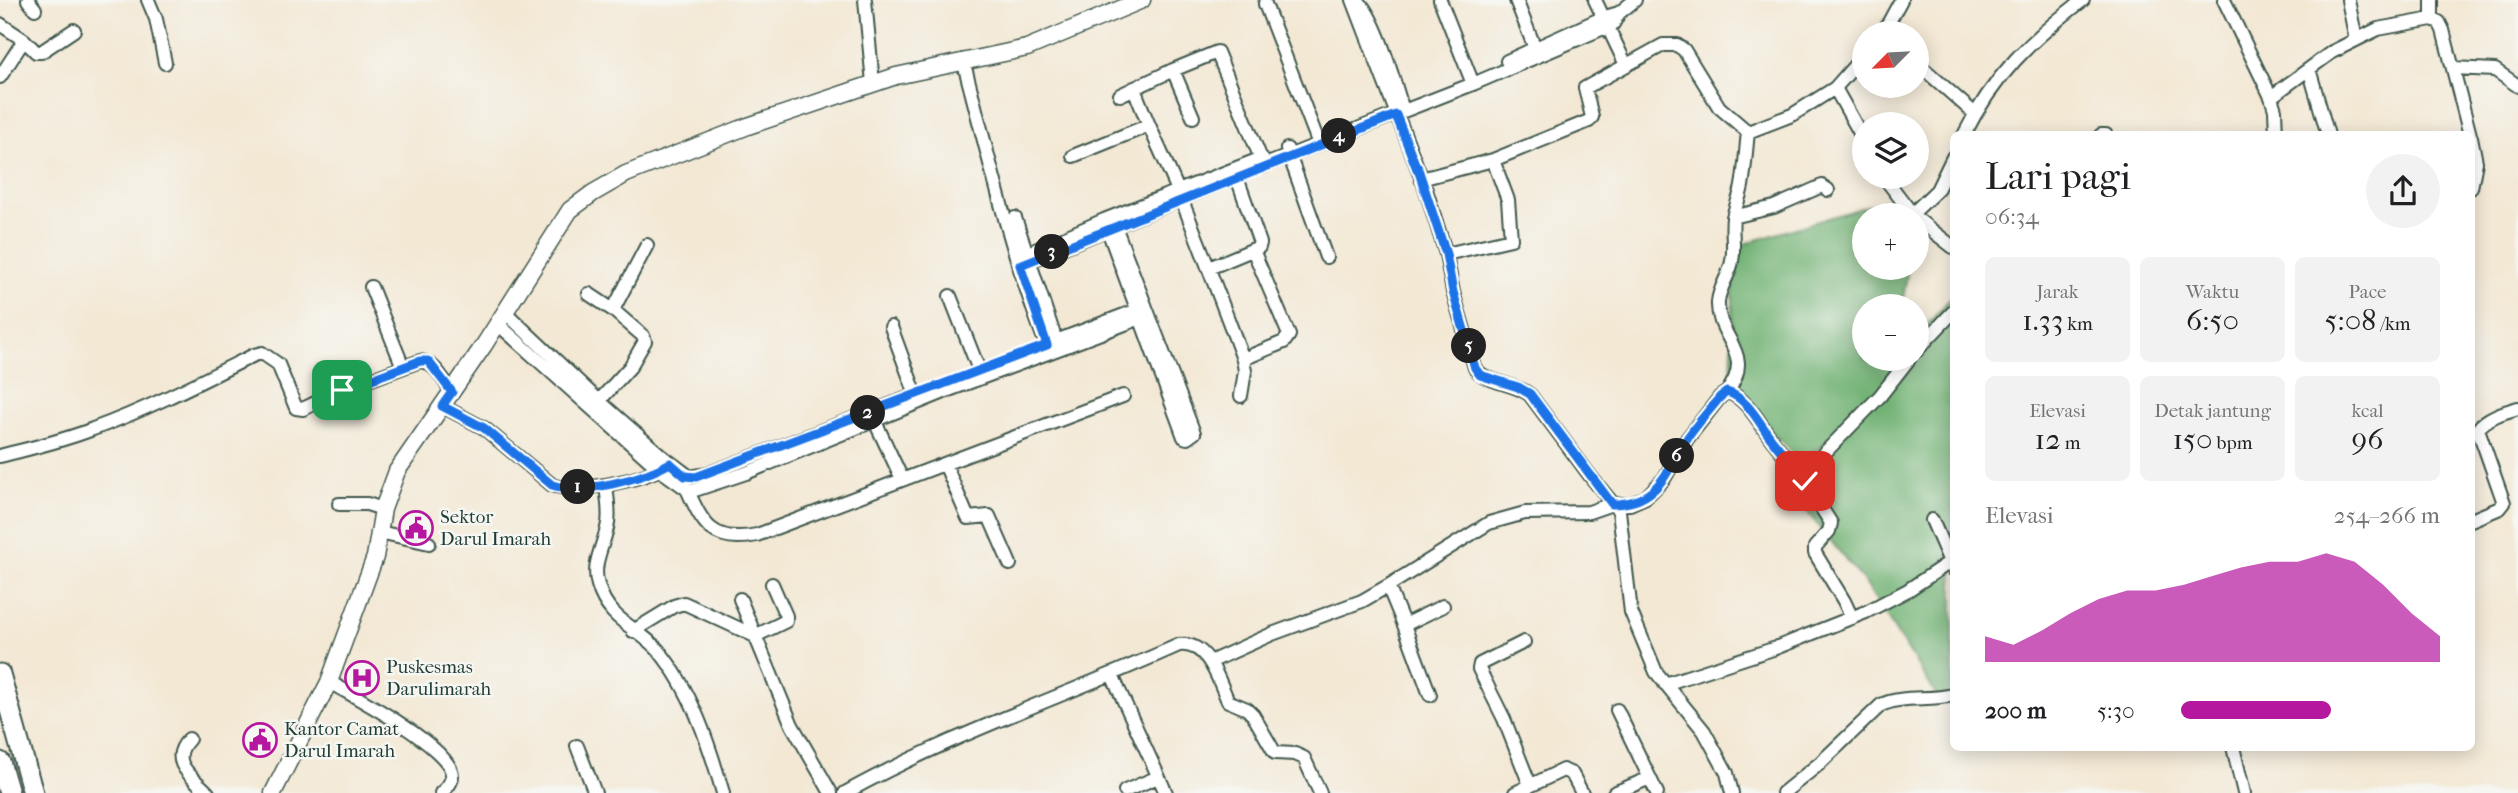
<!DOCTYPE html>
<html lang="id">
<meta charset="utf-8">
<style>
:root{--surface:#fff;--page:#f2f2f2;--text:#202124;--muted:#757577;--accent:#b5179e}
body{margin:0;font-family:"IM FELL French Canon",serif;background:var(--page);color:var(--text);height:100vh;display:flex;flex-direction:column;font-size:26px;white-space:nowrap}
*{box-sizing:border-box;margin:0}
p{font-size:23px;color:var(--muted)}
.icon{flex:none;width:38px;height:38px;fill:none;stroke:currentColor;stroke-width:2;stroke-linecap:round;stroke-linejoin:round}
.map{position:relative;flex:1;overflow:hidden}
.panel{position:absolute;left:1950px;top:131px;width:525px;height:620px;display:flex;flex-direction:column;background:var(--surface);border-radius:10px;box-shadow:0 4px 18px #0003}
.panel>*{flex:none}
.needle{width:46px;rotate:246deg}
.fabs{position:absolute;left:1852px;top:21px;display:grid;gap:14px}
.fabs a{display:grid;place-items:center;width:77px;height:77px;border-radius:50%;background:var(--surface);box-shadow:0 4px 18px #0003;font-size:35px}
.pin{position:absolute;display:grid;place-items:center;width:60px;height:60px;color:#fff;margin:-30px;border-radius:14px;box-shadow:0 4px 10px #0006}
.km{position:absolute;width:35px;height:35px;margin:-18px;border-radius:50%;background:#222;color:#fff;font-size:19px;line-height:35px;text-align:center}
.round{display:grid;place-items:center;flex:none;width:74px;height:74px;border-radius:37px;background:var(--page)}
.overview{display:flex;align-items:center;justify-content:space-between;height:119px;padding:0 35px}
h1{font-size:38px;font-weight:600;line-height:52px}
.figures{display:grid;grid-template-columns:repeat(3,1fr);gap:10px;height:119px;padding:7px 35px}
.figures div{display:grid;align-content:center;border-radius:10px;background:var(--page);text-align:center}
.figures b{font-size:30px;font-weight:600}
.figures small{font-size:19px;font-weight:400}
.figures p{font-size:19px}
.chart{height:196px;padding:14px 35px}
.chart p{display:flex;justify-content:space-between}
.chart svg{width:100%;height:126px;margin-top:7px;fill:var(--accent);opacity:.7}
ul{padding:0 35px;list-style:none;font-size:23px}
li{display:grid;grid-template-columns:112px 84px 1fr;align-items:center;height:52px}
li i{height:18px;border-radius:9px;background:var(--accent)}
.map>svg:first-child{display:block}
.forest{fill:#72b274;stroke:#487854;stroke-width:2}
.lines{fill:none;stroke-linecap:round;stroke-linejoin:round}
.minor-casing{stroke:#3f574c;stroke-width:16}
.major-casing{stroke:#3f574c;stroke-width:19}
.highway-casing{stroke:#3f574c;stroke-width:23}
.minor{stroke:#fff;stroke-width:12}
.major{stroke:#fff;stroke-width:16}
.highway{stroke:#fff;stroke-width:19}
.route-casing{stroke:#fff;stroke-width:14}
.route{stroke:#1a73e8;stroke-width:9}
.labels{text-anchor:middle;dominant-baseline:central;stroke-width:5;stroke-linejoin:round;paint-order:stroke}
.poi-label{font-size:19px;fill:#1f3d34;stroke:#f6f6f2;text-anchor:start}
</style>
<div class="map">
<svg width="2518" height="793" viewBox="0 0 2518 793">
<rect width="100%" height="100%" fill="#f6f6f2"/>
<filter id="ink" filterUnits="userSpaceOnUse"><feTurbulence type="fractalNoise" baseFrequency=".0143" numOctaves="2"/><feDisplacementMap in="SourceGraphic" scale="14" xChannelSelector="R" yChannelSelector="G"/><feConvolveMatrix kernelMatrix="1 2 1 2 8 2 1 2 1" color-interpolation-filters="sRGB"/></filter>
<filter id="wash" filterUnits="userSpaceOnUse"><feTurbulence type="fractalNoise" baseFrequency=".00686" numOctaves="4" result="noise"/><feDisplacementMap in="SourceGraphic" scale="28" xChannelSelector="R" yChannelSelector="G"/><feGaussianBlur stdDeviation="1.57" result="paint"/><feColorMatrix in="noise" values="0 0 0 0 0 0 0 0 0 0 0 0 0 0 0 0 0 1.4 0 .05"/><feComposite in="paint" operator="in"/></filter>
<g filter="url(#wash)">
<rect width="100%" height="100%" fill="#f3e8d4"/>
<path class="forest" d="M1887,200L1902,215H1864V268H1908L1902,306H1864V359H1895V363L1898,359H1916V338L1953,295V696L1939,699L1865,583L1788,488L1833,435L1802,462L1731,392L1734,247Z"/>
</g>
<g filter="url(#ink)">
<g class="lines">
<g class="minor-casing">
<path id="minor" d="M28,0L35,9
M148,0L156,19L165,63
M865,0L873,83
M1353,0L1426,190L1446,254L1453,292L1475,368C1486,384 1514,382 1530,395L1591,477L1619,511L1631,612L1656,672L1704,731L1727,773L1732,793
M1357,0C1376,16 1394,82 1402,107
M1440,0L1473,84
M1516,0L1538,56
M1595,0L1626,65
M2224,0L2271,97L2275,110L2276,135
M2348,0L2356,40
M2432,0V19
M1265,4L1319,144
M0,24L24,40
M1883,33L1901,0
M963,60C989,158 1012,258 1049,352
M1507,61L1602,18L1619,13
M1916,62L1975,114
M2453,68L2495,70L2518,86
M2309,69L2328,135
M1173,70L1193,117
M0,77L24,40L36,52H41L74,30
M1134,88C1147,124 1164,157 1179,193C1201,248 1222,303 1243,359L1245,371L1241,396
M1835,88L1864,140
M1120,95L1173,70L1217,52L1264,166
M2271,97L2332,52L2378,29L2432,19L2439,22L2443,30L2470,135
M1964,135C1994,75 2031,40 2083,0
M2101,135H2106
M2471,137L2476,162L2471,188
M1287,149L1326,257
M1073,156L1147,126
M1884,177L1913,215
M1421,179L1493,160L1589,121L1592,117L1585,88L1663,45H1677L1684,50L1719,107L1748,132L1792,115L1835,88L1864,55
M1912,214L1937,190L1953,157
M1733,217L1774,207L1822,186L1828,190
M1015,218L1058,347
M1916,218L1953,247
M1105,222L1184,437L1187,438L1194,433L1113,221
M1026,254L1104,220L1262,158
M1446,254L1511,239L1508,200L1493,160
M1020,265L1237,176L1473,84L1613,24L1619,13L1635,0
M1209,268L1259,247L1260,243L1234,169
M371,287L403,367
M589,294L613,310L643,336L645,341L630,367L599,401
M950,296L979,370
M613,310L647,245
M505,312L599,401L663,457L690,477L707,474L916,395
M498,324L659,469L687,489L695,490L746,473L949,390L1149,315
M891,327L916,395
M1048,344L1145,307
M1916,351L1953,312
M1243,359L1284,342L1289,335L1253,250
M1727,392C1757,352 1716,339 1718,302C1719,287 1730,275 1732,261C1735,246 1731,232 1733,218C1735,207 1740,197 1742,186C1745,169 1746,150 1748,132
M442,406L484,428L552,485C578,494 640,480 664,467
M871,413L902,479
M0,456C31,448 63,441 93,429C148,409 202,381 254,355L262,353L278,364L296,408L303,409L342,390L420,361C435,362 443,380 452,392
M945,464L968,518L989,516L1010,564
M606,485C607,497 610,511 608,523C605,544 591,563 598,585C608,621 638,627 659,651C692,691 709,744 723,793
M687,489C703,525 713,544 757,535L1123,396
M339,504H367L383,509
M1932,520L1953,569
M2471,520L2500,508L2504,503L2478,429C2487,417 2504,412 2518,408
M379,532L429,543
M740,599L792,725L831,793
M1443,606L1404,625L1388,586L1489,523L1525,513L1589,512L1612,504H1630L1646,497L1664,479L1687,439L1720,397L1727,392C1748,398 1760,425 1773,441C1782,453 1793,464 1804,474
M1852,618L1844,601L1815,553V547L1829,531L1831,523L1806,484L1804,474L1880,396L1909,359
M1404,625L1430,695
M633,631L674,606L684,603L755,636L786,621V616L772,584
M1524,642L1480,664L1479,669L1504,719L1530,785
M1210,662L1272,634L1362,601L1388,586
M1112,675L1166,793
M329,682C353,695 452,748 452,775C452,783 447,788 441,793
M1665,684L1773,649L1866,612L1908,590L1950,562
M1617,710L1657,793
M189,739C167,762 193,777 208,793
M577,746L595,793
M2233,747L2244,793
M1125,791L1158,777
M845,793C951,734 1068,695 1179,645C1208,641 1218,679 1228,701L1247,709L1253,715L1275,753L1295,754L1304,758L1320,793
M1515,793L1563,770L1572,774L1582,793
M1614,793L1650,778
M1783,793L1819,764L1881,705C1902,695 1930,701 1953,695"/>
</g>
<g class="major-casing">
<path id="major" d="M273,793L329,682L375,557L383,509L397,471L484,345L570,210L593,193L626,174L748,126L896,76L1027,48L1142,0"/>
</g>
<g class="highway-casing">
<path id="highway" d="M0,674L33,793
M0,762L9,793"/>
</g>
<use href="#minor" class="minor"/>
<use href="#major" class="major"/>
<use href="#highway" class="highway"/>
</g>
</g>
<g class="lines" filter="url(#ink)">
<g class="route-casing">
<path id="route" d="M342,390L420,361H428L452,392L442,406L484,428L552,485C583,495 643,479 670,463L685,476L696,477L1047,345L1020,265L1396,115L1417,169V166L1446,254L1453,292L1475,368L1480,375L1518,387L1530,394L1612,504C1658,504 1665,474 1686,440C1696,425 1709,411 1720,397L1727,392C1748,398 1760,425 1773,441C1782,453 1793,464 1804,474L1805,481"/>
</g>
<use href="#route" class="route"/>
</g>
<defs>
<g id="civic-ring" transform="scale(1.75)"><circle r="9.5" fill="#f6f6f2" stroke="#b5179e" stroke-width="1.5"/><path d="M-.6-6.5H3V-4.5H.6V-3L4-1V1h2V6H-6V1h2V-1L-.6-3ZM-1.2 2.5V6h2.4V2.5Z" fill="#b5179e"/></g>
<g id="hospital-ring" transform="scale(1.75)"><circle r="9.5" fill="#f6f6f2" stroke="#b5179e" stroke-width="1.5"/><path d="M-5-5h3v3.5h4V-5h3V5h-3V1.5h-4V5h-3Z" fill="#b5179e"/></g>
</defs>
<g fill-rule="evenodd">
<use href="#civic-ring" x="416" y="528"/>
<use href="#hospital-ring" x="362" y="678"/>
<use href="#civic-ring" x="260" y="740"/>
</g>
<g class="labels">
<g class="poi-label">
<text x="440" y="517">Sektor<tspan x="440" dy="22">Darul Imarah</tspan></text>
<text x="386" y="667">Puskesmas<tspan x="386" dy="22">Darulimarah</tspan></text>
<text x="284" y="729">Kantor Camat<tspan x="284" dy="22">Darul Imarah</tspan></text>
</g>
</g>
</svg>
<div class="fabs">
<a><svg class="needle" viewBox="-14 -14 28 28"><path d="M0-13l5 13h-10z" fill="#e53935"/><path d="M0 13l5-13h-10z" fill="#757577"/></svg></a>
<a><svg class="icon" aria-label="layers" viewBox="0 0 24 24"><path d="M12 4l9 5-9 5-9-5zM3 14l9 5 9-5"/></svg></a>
<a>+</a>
<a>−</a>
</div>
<div class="pin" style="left:342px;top:390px;background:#1e9e55"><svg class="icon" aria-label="arrive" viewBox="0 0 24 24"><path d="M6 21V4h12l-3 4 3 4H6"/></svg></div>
<div class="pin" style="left:1805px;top:481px;background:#d93025"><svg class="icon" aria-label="check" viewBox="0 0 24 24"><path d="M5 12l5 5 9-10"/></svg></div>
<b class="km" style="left:578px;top:487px">1</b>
<b class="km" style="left:868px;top:413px">2</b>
<b class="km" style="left:1052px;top:252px">3</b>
<b class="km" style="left:1339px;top:136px">4</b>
<b class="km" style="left:1469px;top:346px">5</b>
<b class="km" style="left:1677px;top:456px">6</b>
<section class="panel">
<div class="overview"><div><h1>Lari pagi</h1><p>06:34</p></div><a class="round"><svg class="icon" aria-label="share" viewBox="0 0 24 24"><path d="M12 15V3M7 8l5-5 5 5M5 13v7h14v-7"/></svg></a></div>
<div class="figures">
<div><p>Jarak</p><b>1.33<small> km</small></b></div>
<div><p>Waktu</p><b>6:50</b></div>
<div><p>Pace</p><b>5:08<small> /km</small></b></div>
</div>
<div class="figures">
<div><p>Elevasi</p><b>12<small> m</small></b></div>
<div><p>Detak jantung</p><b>150<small> bpm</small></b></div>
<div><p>kcal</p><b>96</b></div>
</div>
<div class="chart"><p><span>Elevasi</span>254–266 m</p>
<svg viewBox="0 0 160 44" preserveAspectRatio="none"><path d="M0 44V35L10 38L20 33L30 27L40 22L50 19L60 19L70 17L80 14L90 11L100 9L110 9L120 6L130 9L140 17L150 27L160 35V44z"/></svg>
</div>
<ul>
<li><b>200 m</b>5:30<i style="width:58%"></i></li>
</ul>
</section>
</div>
